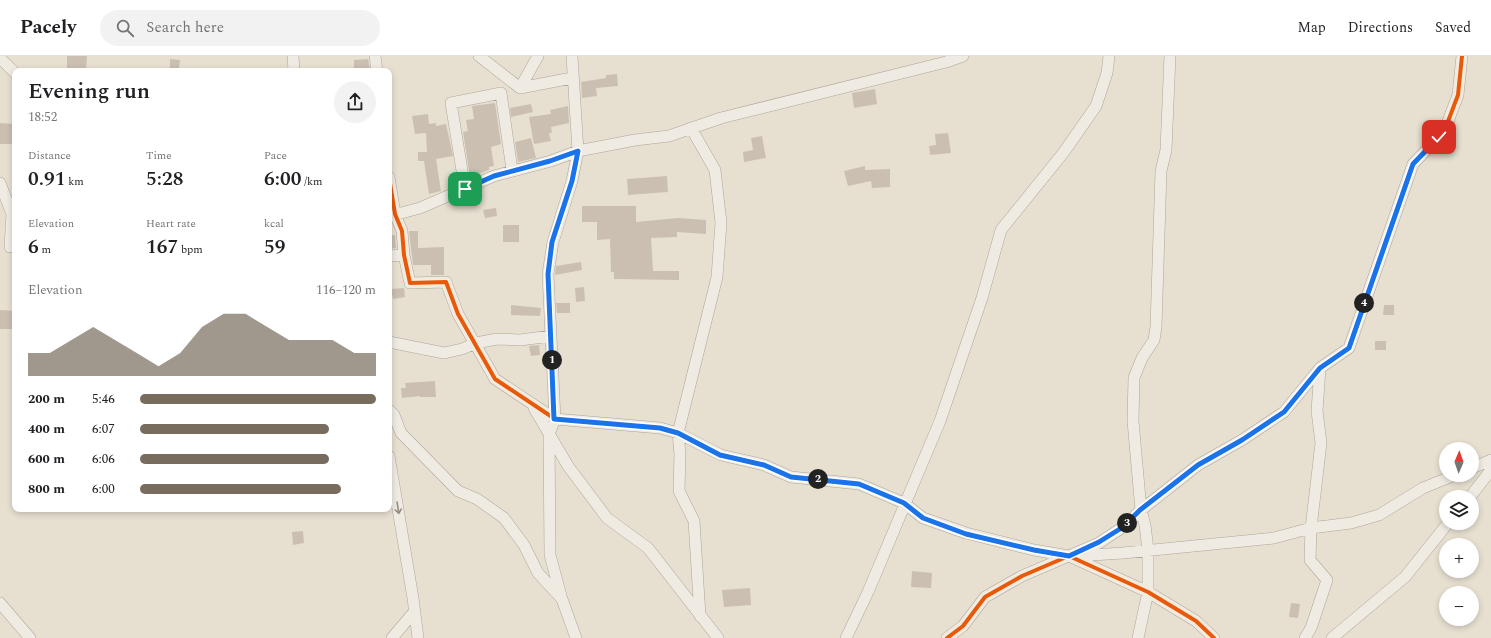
<!DOCTYPE html>
<meta charset="utf-8">
<style>
:root{--surface:#fff;--page:#f2f2f2;--text:#202124;--muted:#757577;--line:#e0e0e0;--accent:#786c5e}
body{margin:0;font-family:Spectral,serif;background:var(--page);color:var(--text);height:100vh;display:flex;flex-direction:column;font-size:15px;white-space:nowrap}
*{box-sizing:border-box;margin:0}
p{font-size:13px;color:var(--muted)}
.icon{flex:none;width:22px;height:22px;fill:none;stroke:currentColor;stroke-width:2;stroke-linecap:round;stroke-linejoin:round}
.map{position:relative;flex:1;overflow:hidden}
.drawer{position:absolute;left:12px;top:12px;width:380px;height:444px;display:flex;flex-direction:column;background:var(--surface);border-radius:8px;box-shadow:0 2px 6px #0003}
.drawer>*{flex:none}
.needle{width:26px;rotate:2deg}
.buttons{position:absolute;left:1439px;top:386px;display:grid;gap:8px}
.buttons a{display:grid;place-items:center;width:40px;height:40px;border-radius:50%;background:var(--surface);box-shadow:0 2px 6px #0003;font-size:20px}
.pin{position:absolute;display:grid;place-items:center;width:34px;height:34px;color:#fff;margin:-17px;border-radius:8px;box-shadow:0 2px 6px #0006}
.km{position:absolute;width:20px;height:20px;margin:-10px;border-radius:50%;background:#222;color:#fff;font-size:11px;line-height:20px;text-align:center}
.round{display:grid;place-items:center;flex:none;width:42px;height:42px;border-radius:21px;background:var(--page)}
.head{display:flex;align-items:center;justify-content:space-between;height:68px;padding:0 16px}
h1{font-size:22px;font-weight:600;line-height:30px}
.figures{display:grid;grid-template-columns:repeat(3,1fr);gap:6px;height:68px;padding:4px 16px}
.figures div{display:grid;align-content:center}
.figures b{font-size:20px;font-weight:600}
.figures small{font-size:11px;font-weight:400}
.figures p{font-size:11px}
.chart{height:112px;padding:8px 16px}
.chart p{display:flex;justify-content:space-between}
.chart svg{width:100%;height:72px;margin-top:4px;fill:var(--accent);opacity:.7}
ul{padding:0 16px;list-style:none;font-size:13px}
li{display:grid;grid-template-columns:64px 48px 1fr;align-items:center;height:30px}
li i{height:10px;border-radius:5px;background:var(--accent)}
header{display:flex;align-items:center;gap:24px;box-sizing:border-box;height:56px;padding:0 20px;background:var(--surface);border-bottom:1px solid var(--line)}
header strong{font-size:19px}
nav{display:flex;gap:22px;margin-inline-start:auto;font-size:14px}
.search{width:280px;height:36px;background:var(--page);display:flex;align-items:center;gap:10px;box-sizing:border-box;padding:0 14px;border-radius:22px;color:var(--muted);font-size:15px}
.map>svg:first-child{display:block}
.building{fill:#cbbfb2}
.lines{fill:none;stroke-linecap:round;stroke-linejoin:round}
.minor-casing{stroke:#ada599;stroke-width:12}
.minor{stroke:#efebe3;stroke-width:11}
.cycleway-casing{stroke:#f7eed8;stroke-width:6}
.cycleway{stroke:#e8590c;stroke-width:4}
.oneway{stroke:#968c82}
.route-casing{stroke:#fff;stroke-width:8}
.route{stroke:#1a73e8;stroke-width:5}
</style>
<header>
<strong>Pacely</strong>
<div class="search"><svg class="icon" aria-label="search" viewBox="0 0 24 24"><circle cx="10" cy="10" r="6"/><path d="M15 15l6 6"/></svg>Search here</div>
<nav><a>Map</a><a>Directions</a><a>Saved</a></nav>
</header>
<div class="map">
<svg width="1491" height="582" viewBox="0 0 1491 582">
<rect width="100%" height="100%" fill="#e7e0d1"/>
<path class="building" d="M67,0H87L86,15H67Z
M170,3L180,4L179,13H170Z
M368,3L370,13H354V4Z
M617,18L618,30L596,32L597,40L582,42L581,26L606,22V19Z
M875,33L877,48L854,52L852,37Z
M495,47L501,88L491,91L494,110L489,111V114L470,121L463,76L468,75L466,64L474,63L472,50Z
M531,48L533,56L511,61L510,52Z
M568,50L569,67L551,71L552,77H549L551,85L534,88L529,61L551,58L550,54Z
M428,58L429,68L436,67V70L446,68L453,100L436,103L441,135L429,138L424,105H418V96H427L426,77L415,78L412,60Z
M0,67L14,68V88H0Z
M948,77L951,97L930,99L929,90L936,89L935,78Z
M762,80L766,102L744,106L743,96L753,94L751,82Z
M531,82L536,102L518,106L515,86Z
M865,110V114L890,113V131L872,132L871,125L848,130L844,115Z
M667,120L668,136L628,139L627,123Z
M582,150H636V166L678,162L706,164V178L677,176V181L651,182L653,215H679V224L614,223V216H611L610,183L597,184V166H582Z
M496,152L497,160L485,162L483,154Z
M503,169H519V186H503Z
M409,175H418V192L444,191V219H431V209H413Z
M389,179H395L396,192L389,193Z
M581,206L582,214L555,219L556,210Z
M584,231L585,245L576,246L575,232Z
M404,232L405,241L393,243L391,233Z
M556,247H570V257H557Z
M511,249L541,252L540,260L511,259Z
M1384,249H1394V259H1383Z
M0,254L15,255V273H0Z
M1375,285H1386V294H1375Z
M539,289L540,299L531,300L529,290Z
M435,325L436,341H420V340L402,342L401,332H406L405,327Z
M303,475L304,487L293,489L292,476Z
M912,515L932,517L931,532L911,531Z
M750,532L751,549L724,551L722,534Z
M1291,547L1300,548L1298,562L1289,561Z"/>
<g class="lines">
<g class="minor-casing">
<path id="minor" d="M293,0L294,15
M375,0L377,15
M479,0L520,32L572,22
M0,2L15,17
M520,32L538,0
M691,72L715,114L721,167L717,221L678,377L680,398L679,435L694,465L700,560
M389,121L395,158L402,175L404,199L410,227L446,226L458,258L495,323L555,363L660,372L678,377L721,399L764,409L791,421L859,428L904,447L923,462L966,477L1034,494L1069,500L1148,536L1196,565L1214,582
M0,127L12,158L10,191
M465,133L451,47L501,37L512,114
M390,160L420,152L494,120L551,105L578,95L635,84L669,80L721,62L946,6L963,0
M389,200L404,199
M551,280L555,363L549,378L550,499L561,540
M389,286L444,297L462,293L476,287L497,283L520,284L551,280L548,218L553,186L572,125L578,95L572,0
M534,352L568,410L607,462L648,492L718,582
M389,354L394,359L401,377L458,435L477,443L504,462L524,489L538,517L562,543L576,582
M389,400L413,542L418,582
M1472,412L1491,404
M1470,441L1491,414
M1076,500L1123,497L1274,482L1311,472L1351,467L1379,459L1423,432L1455,419
M0,547L30,582
M392,582L414,556
M846,582L868,536L940,365L982,242L1001,174L1064,96L1096,50L1107,17L1109,0
M947,582L963,570L985,541L1022,520L1099,487L1123,471L1141,454L1198,409L1242,384L1284,356L1320,312L1349,292L1413,108L1439,81L1447,68L1458,39L1462,0
M1138,582L1148,536V494L1145,469L1141,454L1133,365L1134,322L1142,302L1154,284L1156,271L1161,115L1166,94L1170,0
M1305,582L1311,572L1327,524L1310,504L1311,472L1321,387L1317,355L1320,312
M1332,582L1405,521L1448,467"/>
</g>
<use href="#minor" class="minor"/>
<g class="cycleway-casing">
<path id="cycleway" d="M389,121L395,158L402,175L404,199L410,227L446,226L458,258L495,323L555,363L660,372L678,377L721,399L764,409L791,421L859,428L904,447L923,462L966,477L1034,494L1069,500L1148,536L1196,565L1214,582
M947,582L963,570L985,541L1022,520L1099,487L1123,471L1141,454L1198,409L1242,384L1284,356L1320,312L1349,292L1413,108L1439,81L1447,68L1458,39L1462,0"/>
</g>
<use href="#cycleway" class="cycleway"/>
</g>
<defs><path id="oneway-shaft" d="M-6 0H5M1.5-3L5.5 0L1.5 3" fill="none" stroke-width="1.6" stroke-linecap="round" stroke-linejoin="round"/></defs>
<use class="oneway" href="#oneway-shaft" transform="translate(398 452) rotate(81)"/>
<g class="lines">
<g class="route-casing">
<path id="route" d="M465,133L494,120L550,105L578,95L572,125L552,186L548,218L554,363L660,372L678,377L720,399L764,409L791,421L859,428L904,447L923,462L966,478L1034,494L1069,500L1099,486L1123,471L1140,454L1198,409L1242,384L1284,356L1320,312L1349,292L1413,108L1439,81"/>
</g>
<use href="#route" class="route"/>
</g>
</svg>
<div class="buttons">
<a><svg class="needle" viewBox="-14 -14 28 28"><path d="M0-13l5 13h-10z" fill="#e53935"/><path d="M0 13l5-13h-10z" fill="#757577"/></svg></a>
<a><svg class="icon" aria-label="layers" viewBox="0 0 24 24"><path d="M12 4l9 5-9 5-9-5zM3 14l9 5 9-5"/></svg></a>
<a>+</a>
<a>−</a>
</div>
<div class="pin" style="left:465px;top:133px;background:#1e9e55"><svg class="icon" aria-label="arrive" viewBox="0 0 24 24"><path d="M6 21V4h12l-3 4 3 4H6"/></svg></div>
<div class="pin" style="left:1439px;top:81px;background:#d93025"><svg class="icon" aria-label="check" viewBox="0 0 24 24"><path d="M5 12l5 5 9-10"/></svg></div>
<b class="km" style="left:552px;top:304px">1</b>
<b class="km" style="left:818px;top:423px">2</b>
<b class="km" style="left:1127px;top:467px">3</b>
<b class="km" style="left:1364px;top:247px">4</b>
<section class="drawer">
<div class="head"><div><h1>Evening run</h1><p>18:52</p></div><a class="round"><svg class="icon" aria-label="share" viewBox="0 0 24 24"><path d="M12 15V3M7 8l5-5 5 5M5 13v7h14v-7"/></svg></a></div>
<div class="figures">
<div><p>Distance</p><b>0.91<small> km</small></b></div>
<div><p>Time</p><b>5:28</b></div>
<div><p>Pace</p><b>6:00<small> /km</small></b></div>
</div>
<div class="figures">
<div><p>Elevation</p><b>6<small> m</small></b></div>
<div><p>Heart rate</p><b>167<small> bpm</small></b></div>
<div><p>kcal</p><b>59</b></div>
</div>
<div class="chart"><p><span>Elevation</span>116–120 m</p>
<svg viewBox="0 0 160 44" preserveAspectRatio="none"><path d="M0 44V30L10 30L20 22L30 14L40 22L50 30L60 38L70 30L80 14L90 6L100 6L110 14L120 22L130 22L140 22L150 30L160 30V44z"/></svg>
</div>
<ul>
<li><b>200 m</b>5:46<i style="width:100%"></i></li>
<li><b>400 m</b>6:07<i style="width:80%"></i></li>
<li><b>600 m</b>6:06<i style="width:80%"></i></li>
<li><b>800 m</b>6:00<i style="width:85%"></i></li>
</ul>
</section>
</div>
